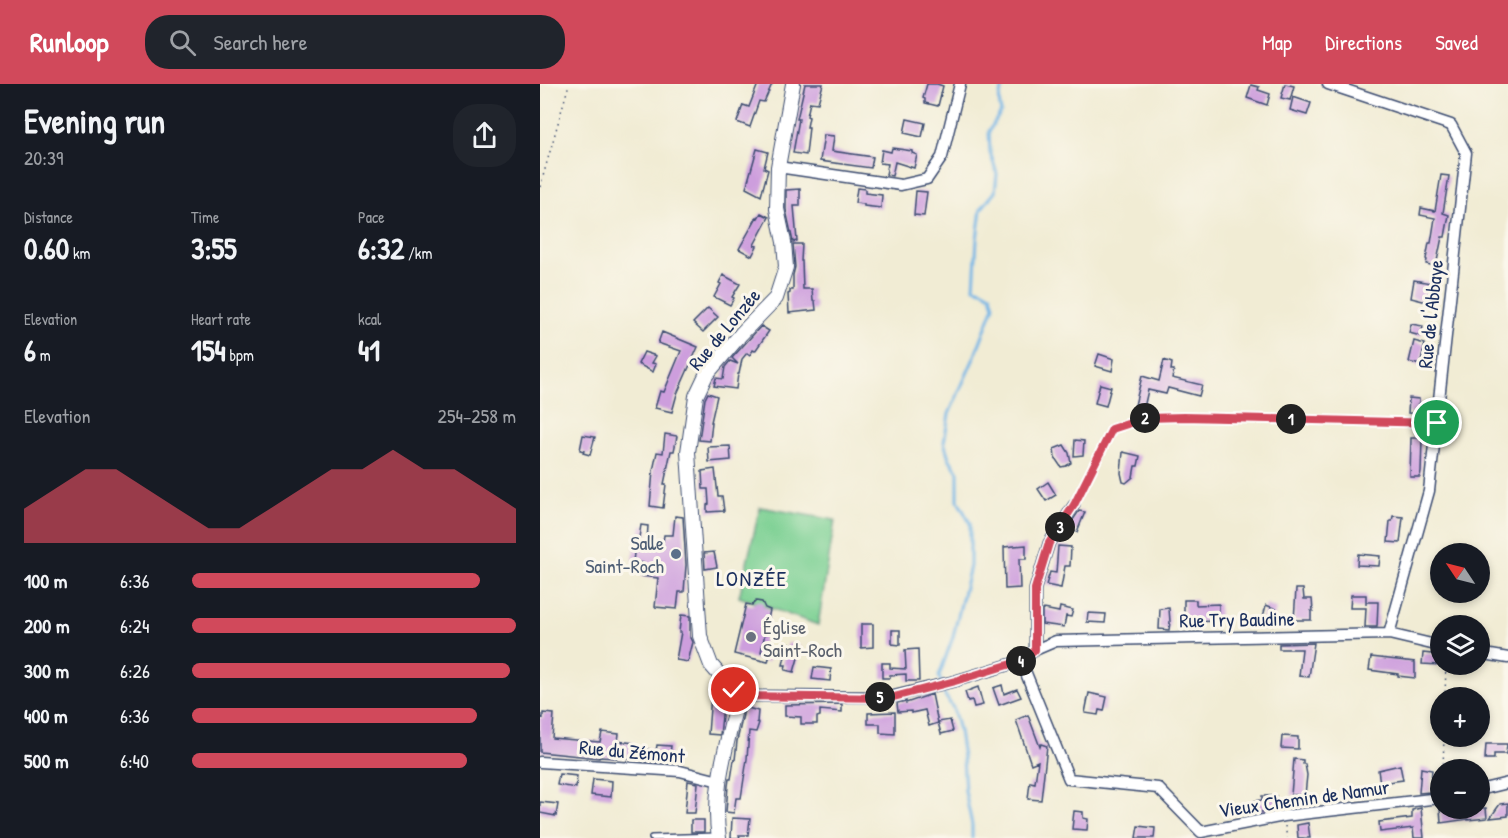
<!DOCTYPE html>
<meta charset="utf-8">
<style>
:root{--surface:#171b24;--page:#20242c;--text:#f1f3f6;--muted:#9ea1a6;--accent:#d1495b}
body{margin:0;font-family:"Patrick Hand",sans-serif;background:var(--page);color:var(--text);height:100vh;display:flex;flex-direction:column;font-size:22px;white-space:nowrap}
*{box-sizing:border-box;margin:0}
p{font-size:20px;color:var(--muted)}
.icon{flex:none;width:33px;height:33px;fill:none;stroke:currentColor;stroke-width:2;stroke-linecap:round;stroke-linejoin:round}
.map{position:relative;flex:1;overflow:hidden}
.panel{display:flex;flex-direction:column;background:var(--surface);width:540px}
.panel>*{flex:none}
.needle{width:39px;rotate:305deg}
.tools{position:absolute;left:890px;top:459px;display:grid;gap:12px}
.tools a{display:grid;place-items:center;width:60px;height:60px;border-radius:50%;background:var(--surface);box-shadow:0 3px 9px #0003;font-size:30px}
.pin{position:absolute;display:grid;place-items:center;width:51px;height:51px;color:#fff;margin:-26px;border:3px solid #fff;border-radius:50%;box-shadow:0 2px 6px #0007}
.km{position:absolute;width:30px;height:30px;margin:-15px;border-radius:50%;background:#222;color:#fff;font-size:16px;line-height:30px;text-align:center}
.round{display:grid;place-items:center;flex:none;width:63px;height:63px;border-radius:24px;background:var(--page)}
.overview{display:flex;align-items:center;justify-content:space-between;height:102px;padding:0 24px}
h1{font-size:33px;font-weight:700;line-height:45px}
.stats{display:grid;grid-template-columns:repeat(3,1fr);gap:9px;height:102px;padding:6px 24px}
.stats div{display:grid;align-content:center}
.stats b{font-size:30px;font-weight:700}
.stats small{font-size:16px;font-weight:400}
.stats p{font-size:16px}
.chart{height:168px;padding:12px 24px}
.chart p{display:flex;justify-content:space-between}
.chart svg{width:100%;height:108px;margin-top:6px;fill:var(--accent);opacity:.7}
ul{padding:0 24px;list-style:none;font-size:20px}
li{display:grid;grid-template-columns:96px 72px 1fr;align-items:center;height:45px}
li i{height:15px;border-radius:8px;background:var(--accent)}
header{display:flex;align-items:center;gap:36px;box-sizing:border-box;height:84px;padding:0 30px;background:var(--accent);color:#fff}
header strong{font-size:28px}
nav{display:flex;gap:33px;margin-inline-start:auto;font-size:21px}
.search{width:420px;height:54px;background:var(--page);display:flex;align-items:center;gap:15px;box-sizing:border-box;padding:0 21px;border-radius:24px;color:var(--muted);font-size:22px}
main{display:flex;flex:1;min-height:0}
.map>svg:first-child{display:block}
.green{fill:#7cd093;stroke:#4c8078;stroke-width:1.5}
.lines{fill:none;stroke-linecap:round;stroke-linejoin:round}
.stream{stroke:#70b4e6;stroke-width:3}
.building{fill:#cd9edd}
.lane-casing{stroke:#3b4b70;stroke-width:8}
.street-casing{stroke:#3b4b70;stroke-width:13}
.secondary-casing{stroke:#3b4b70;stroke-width:16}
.path{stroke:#3b4b70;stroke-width:1.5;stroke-dasharray:1.5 4.5;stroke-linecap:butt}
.lane{stroke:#fff;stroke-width:5}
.street{stroke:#fff;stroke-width:10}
.secondary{stroke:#fff;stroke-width:14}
.route-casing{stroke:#fff;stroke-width:12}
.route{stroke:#d1495b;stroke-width:8}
.service-dot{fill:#5c6f8a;stroke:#fbf7ec;stroke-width:2}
.worship-dot{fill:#6b7280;stroke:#fbf7ec;stroke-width:2}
.labels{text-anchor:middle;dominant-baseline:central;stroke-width:6;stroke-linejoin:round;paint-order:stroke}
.street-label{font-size:20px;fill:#1b2f5e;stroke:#fbf7ec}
.service-label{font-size:20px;fill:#4e5e75;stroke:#fbf7ec;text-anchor:end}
.worship-label{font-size:20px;fill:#5b616d;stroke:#fbf7ec;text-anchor:start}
.quarter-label{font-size:22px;letter-spacing:1.5px;fill:#1b2f5e;stroke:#fbf7ec}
</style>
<header>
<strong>Runloop</strong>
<div class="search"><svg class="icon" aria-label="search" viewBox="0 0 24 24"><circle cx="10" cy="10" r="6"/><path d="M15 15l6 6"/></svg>Search here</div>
<nav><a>Map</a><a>Directions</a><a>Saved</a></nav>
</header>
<main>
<section class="panel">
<div class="overview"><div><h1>Evening run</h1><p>20:39</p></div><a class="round"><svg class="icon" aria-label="share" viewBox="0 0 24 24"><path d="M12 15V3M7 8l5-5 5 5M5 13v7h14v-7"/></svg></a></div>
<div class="stats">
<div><p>Distance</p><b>0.60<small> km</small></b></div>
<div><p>Time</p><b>3:55</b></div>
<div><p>Pace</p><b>6:32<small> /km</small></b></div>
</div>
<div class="stats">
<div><p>Elevation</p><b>6<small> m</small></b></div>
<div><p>Heart rate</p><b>154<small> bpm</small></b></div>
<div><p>kcal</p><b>41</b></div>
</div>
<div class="chart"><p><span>Elevation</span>254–258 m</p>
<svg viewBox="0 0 160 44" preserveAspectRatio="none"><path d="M0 44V30L10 22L20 14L30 14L40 22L50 30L60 38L70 38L80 30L90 22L100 14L110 14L120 6L130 14L140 14L150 22L160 30V44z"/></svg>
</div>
<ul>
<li><b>100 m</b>6:36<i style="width:89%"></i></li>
<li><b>200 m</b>6:24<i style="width:100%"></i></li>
<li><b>300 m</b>6:26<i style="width:98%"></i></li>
<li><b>400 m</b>6:36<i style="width:88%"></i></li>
<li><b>500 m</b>6:40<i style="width:85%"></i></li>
</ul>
</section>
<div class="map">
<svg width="968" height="754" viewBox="0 0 968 754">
<rect width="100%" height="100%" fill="#fbf7ec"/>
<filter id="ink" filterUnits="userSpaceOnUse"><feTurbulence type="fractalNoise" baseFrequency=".0167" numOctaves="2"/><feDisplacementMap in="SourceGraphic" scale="12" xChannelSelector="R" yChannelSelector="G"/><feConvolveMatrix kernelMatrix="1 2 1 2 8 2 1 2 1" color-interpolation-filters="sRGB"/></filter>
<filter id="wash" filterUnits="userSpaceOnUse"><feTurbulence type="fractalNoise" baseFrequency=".008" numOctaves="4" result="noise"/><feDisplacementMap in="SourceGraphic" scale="24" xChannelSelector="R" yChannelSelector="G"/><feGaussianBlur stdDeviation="1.35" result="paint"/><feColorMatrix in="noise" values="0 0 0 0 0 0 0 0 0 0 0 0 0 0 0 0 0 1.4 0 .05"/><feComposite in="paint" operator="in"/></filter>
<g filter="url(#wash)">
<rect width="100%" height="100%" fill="#f1ecd4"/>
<path class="green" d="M220,423L295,436L278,541L199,513Z"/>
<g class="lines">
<path class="stream" d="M401,598L399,592L413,553L430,482V439L418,417V388L409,374L404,358L409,330L434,274L454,222L451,211L442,206L434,204L437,155L441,125L455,108L457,90L450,68L449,47L461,28C458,17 459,10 465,0
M402,604L404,610L413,624L419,647L423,674L425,707L432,741V754"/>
</g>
<g id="blocks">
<path class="building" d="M218,0H232L224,18L219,17L210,43L197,38L203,21L209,23Z
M265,0H283L278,19L270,18L267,32L269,33L267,43H269L266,71L253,69L259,35H257Z
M387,0H397L403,2L398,22L385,19V15L383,14Z
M745,0L754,2L750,16L741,14Z
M711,1L719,3L718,6L730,10L727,21L707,14Z
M753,13L771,19L767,31L750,26Z
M367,35L385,39L382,53L364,49Z
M284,51L294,52L292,67L333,73L331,84L280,77Z
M352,64L372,67V69L377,71L374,84L355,78L352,92L346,91L348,80L340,79L342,66L351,68Z
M217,65L228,68L224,84L228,86L221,112L206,104Z
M901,91L909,92L903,129L909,131L905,153H902L896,182L886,180L887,176L886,175L889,159H891L895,134L880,131L881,124L895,127Z
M317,104L325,105V109L342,111L341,124L324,122V120L315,119Z
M260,105V122H254L257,157L253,158L246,126V106Z
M376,107L387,108L384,132L374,131Z
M221,129L229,133L214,161L217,162L212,172L199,165L217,133L218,134Z
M253,160H262L261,177H262L263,205H272L273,217H275L276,226L249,229L248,210L250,209V206H253V191L255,183Z
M183,191L200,200L192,213L194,214L190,221L174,213L181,200L179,199Z
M874,196L891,199L887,218L871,214Z
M168,224L178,233L163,248L153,239Z
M871,240L883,242L881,252L869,249Z
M221,242L229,247L215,267L213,266L210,271L207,269L202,275L199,290H198L196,305L174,302L176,294L183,295L185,283L190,277L198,280L192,274Z
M122,248L158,263L137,310L132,328L115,324L120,307L124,308L141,267L118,259Z
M874,257L885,260L880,281L869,278Z
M104,268L116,272L112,279L116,280L113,288L98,280Z
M559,270L574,275L572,287L555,282Z
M624,276L632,279L631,286H634L632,294L662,301L659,312L628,304L626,310L608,306L604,324L595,321L602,292L619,297Z
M560,300L571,303L566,322L555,319Z
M168,309L177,312L171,338H172L170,357L159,356L165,315Z
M869,314L879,315V330L868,329Z
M125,350L137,352L134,367H131L124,400H126L123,424L110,422L113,387L117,368L123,369Z
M43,351L55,353L50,371L43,369L44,367L40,366Z
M871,354H882L881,387L880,393H870Z
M535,356L544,357L543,371L534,372Z
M524,361L529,369L531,379L526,382L521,383L515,374L514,365Z
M190,362L191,376L169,378L168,363Z
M583,368L600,372L598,382H595L593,393L586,399L583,398L581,389Z
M175,385L178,412H182L184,427L167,428V421L169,420L168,405H163L162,387Z
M508,398L516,411L506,417L498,405Z
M539,427L545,428L537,448L526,446Z
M135,432L143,433L146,481L144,508H139L137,525L115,523L118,494L101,492L103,479L93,478L95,460H98L101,441L108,442L107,456L123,458L124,451H133Z
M853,432L863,433L860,459L848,458L850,437H852Z
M486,461V475H479L480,504L465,505L464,463Z
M518,462L531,463L530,482H525L521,504L506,501L510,488L516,489Z
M174,468L177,483L165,485L164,469Z
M818,470L840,472L839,482L817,481Z
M756,505H763L764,515H772L773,527H771V536H754Z
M811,511H826V521V518H838L837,543H825L826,524H810Z
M644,516H656V521L679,520V537L644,538Z
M216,517L222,518L225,524L230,526L221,568L230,570L228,578L194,570L206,520L212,521Z
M726,521L736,525L732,541H721Z
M520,523L533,526L531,533L526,532L524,543L502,540V527L504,525L519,528Z
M629,524L630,538L629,546L619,545L620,525Z
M548,529L566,530L565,539L547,538Z
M141,531L150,532V554H151L153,558L148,578L136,576L141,548H139Z
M321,540H333V563L321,564Z
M352,546H360V561L352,560Z
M248,559L260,562L258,567H260L254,588L245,586L246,581H243Z
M774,559L769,593L759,592L762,565H739V560Z
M378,565L379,597H366V590L350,591V594H342V579H350V584L366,585L365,566Z
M883,569L900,571V581L882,580Z
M831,573L875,578V594L858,592V590L829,586Z
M274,583L291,585L290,597L272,595Z
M462,601L464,610L477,605L481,613L459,621L453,604Z
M438,603L443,621L434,623L432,616L428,617L425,608Z
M549,609L567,613L564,627L559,626L558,631L545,629Z
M392,610L398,639L389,642L385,626L371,629V627L358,628L357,619L366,617V619Z
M171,611L184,612L180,651L168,650Z
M302,620V628L280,626V632L277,633V640H261V633L245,632V621Z
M208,624L218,627L217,638L219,639L216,648L209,647L207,675L201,714H196L194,729L186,728L188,702L189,695H191L194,676H195L197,657L204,626Z
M355,628V650L340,649V640H328V629Z
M3,629L14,630L12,654L60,658L62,648L79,650L78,657L94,659V661L98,662V663L116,667L117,661L131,662L129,679L103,677V675L76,673V674L59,673V674L0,668V633L3,634Z
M488,631L500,663L501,660L507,662L501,716L488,715L490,698L495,699L498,677L491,680L476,636Z
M410,636L413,647L401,650L398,638Z
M742,652L758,653V665L741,664Z
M946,660H967L966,670H954V675H945Z
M754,675L763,676V680H765L767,691L765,711H751Z
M860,681L863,696L840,699L838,686Z
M881,684L892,686L890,708L879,709Z
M19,690L37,692L36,704L17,701Z
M53,695L72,697L71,713L51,711Z
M148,697L158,699L155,729H145Z
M722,712H736L735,717H753V723L737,724V726L713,729L714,717L722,716Z
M0,718L18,720L16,732L0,729Z
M968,719V732L950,734L960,720Z
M881,724L884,754H874L873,744L840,748L839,738L872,734V726Z
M900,724H946L947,734L928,736V735L901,739Z
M534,727L543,728V734L548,735L547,746L532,745Z
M192,734L210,735L208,751H199L200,754H191Z
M151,736H164V748H151Z
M768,739L770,754H758L757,741Z
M598,742L615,744L614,754H596Z"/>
</g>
</g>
<g filter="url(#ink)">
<use href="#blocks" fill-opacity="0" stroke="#3b4b70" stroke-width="1.5"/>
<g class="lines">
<g class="lane-casing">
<path id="lane" d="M112,754L177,752"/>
</g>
<g class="street-casing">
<path id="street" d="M788,0L911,41L926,69L889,407L849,550
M238,83L361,101L387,95L402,73L420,0
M495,566V505L509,459L534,421
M939,569L968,574
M481,577L529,695L618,704L661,748L744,732L900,714
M198,612L350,613L415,597L481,577L495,566L516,557L849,550L900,562
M0,678L140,687L179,697
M939,706L968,699"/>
</g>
<g class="secondary-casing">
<path id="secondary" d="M179,754C171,707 188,658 198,612L171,581L160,552L148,368L156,312L166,291L201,250L236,214L246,183L244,158L237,125L238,83L253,0"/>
</g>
<path class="path" d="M0,103L29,0
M539,411L572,345L606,334L644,333L887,338
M905,614L906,580
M903,686L904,652
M745,742L747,754"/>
<use href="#lane" class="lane"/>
<use href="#street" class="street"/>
<use href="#secondary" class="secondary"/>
</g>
</g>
<g class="lines" filter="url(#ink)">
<g class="route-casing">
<path id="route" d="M194,606L198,612L350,614L415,597L481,577L495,566V505L509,459L534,421L572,345L606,334L644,333L897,339"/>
</g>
<use href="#route" class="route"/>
</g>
<circle class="service-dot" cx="136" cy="470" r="6"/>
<circle class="worship-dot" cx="211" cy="553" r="6"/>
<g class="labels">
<g class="street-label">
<text transform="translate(890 230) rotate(-84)">Rue de l'Abbaye</text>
<text transform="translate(184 245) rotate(-50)">Rue de Lonzée</text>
<text transform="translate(697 535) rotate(-1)">Rue Try Baudine</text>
<text transform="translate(92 667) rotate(5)">Rue du Zémont</text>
<text transform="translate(764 714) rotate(-8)">Vieux Chemin de Namur</text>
</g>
<g class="service-label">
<text x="124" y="458">Salle<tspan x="124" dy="23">Saint-Roch</tspan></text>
</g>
<g class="worship-label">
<text x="223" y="542">Église<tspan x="223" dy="23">Saint-Roch</tspan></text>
</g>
<g class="quarter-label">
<text x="212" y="494">LONZÉE</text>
</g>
</g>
</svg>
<div class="tools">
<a><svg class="needle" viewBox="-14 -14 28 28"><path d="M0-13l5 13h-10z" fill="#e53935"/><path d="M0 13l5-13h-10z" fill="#9ea1a6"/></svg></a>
<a><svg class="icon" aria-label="layers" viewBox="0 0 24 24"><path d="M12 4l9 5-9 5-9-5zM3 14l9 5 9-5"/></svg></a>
<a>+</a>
<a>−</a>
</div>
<div class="pin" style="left:897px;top:339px;background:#1e9e55"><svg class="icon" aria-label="arrive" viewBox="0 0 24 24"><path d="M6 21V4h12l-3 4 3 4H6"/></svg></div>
<div class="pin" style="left:194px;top:606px;background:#d93025"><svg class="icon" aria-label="check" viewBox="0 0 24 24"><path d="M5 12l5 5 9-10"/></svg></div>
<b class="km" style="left:751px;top:335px">1</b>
<b class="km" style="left:605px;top:334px">2</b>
<b class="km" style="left:520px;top:443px">3</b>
<b class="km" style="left:481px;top:577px">4</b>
<b class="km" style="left:340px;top:613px">5</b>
</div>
</main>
